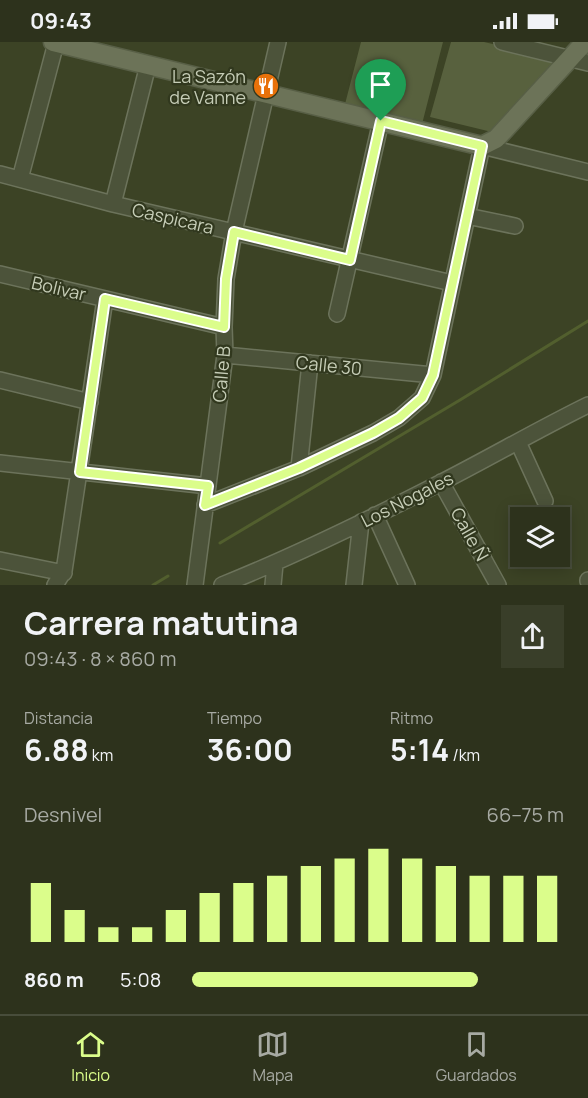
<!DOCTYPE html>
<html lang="es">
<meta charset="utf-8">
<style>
:root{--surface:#2d321c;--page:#393e29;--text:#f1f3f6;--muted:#a7aaa3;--line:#484d3b;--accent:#dbfd8b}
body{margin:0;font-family:Manrope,sans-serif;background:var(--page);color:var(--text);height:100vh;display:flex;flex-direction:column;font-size:22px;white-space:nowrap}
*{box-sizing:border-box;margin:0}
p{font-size:20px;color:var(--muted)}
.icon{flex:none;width:33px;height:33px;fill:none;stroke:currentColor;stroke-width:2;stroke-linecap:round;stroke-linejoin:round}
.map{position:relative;height:543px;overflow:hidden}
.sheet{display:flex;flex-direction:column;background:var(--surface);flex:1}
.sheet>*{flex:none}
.fabs{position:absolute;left:510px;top:465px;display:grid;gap:12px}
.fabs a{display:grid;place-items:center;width:60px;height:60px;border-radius:0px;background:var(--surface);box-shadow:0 3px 15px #0003,0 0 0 2px var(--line);font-size:30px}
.pin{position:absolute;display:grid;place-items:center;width:51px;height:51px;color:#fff;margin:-62px -26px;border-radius:50% 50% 50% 0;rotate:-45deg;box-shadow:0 0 6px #0007}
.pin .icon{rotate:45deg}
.round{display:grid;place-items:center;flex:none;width:63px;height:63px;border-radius:0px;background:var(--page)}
.head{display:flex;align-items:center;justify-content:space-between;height:102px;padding:0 24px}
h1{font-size:33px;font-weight:700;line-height:45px}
.metrics{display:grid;grid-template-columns:repeat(3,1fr);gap:9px;height:102px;padding:6px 24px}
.metrics div{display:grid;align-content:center}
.metrics b{font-size:30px;font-weight:700}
.metrics small{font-size:16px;font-weight:400}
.metrics p{font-size:16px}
.chart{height:168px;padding:12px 24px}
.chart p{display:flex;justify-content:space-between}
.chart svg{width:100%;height:108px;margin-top:6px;stroke:var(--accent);stroke-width:6}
ul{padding:0 24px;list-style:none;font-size:20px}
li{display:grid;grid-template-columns:96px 72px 1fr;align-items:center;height:45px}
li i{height:15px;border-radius:8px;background:var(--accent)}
.status{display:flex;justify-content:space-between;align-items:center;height:42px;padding:0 30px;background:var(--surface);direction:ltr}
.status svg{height:16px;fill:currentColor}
.dock{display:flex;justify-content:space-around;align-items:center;height:84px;border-top:2px solid var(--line);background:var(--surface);font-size:16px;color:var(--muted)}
.dock a{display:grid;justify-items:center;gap:3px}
.dock .active{color:var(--accent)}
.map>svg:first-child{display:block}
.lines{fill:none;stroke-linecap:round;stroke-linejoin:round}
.stream{stroke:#525f2e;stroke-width:3}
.building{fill:#58613e}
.minor-casing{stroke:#6c735b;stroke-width:18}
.major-casing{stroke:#585f46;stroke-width:21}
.minor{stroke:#4c533a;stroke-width:15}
.major{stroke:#6c7358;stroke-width:18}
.route-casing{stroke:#fff;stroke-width:12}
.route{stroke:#dbfd8b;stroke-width:8}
.labels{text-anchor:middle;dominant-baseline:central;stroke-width:4.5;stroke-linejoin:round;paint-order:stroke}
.poi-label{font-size:18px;fill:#c6cdb7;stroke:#31381e;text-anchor:end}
.street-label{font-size:18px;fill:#c6cdb7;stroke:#31381e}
</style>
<div class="status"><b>09:43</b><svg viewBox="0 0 49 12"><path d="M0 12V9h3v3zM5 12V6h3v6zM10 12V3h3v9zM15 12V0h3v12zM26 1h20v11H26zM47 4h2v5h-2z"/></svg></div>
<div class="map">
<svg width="588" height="543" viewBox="0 0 588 543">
<rect width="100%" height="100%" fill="#3c4325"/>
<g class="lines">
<path class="stream" d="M220,501L460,358L588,279
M153,543L168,534"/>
</g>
<path class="building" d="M361,0H443L421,86L344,66Z
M451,0H484L562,18L496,91L430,75Z"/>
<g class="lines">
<g class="minor-casing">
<path id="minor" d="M502,0L588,21
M0,132L113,162L452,241
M20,137L56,1
M113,162L148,23
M467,174L515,184
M0,232L224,285
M337,272L381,79
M225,313L433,333
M0,338L90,360
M518,400L545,459
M0,421L208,444
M299,426L310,321
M441,440L498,543
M205,463L299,426L373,391L399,376L422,356L433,333L482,104L588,130
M375,473L407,543
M0,518L64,531
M588,538V539
M55,543L64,529L105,257
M195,543L225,313L224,285L226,237L234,190L278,0
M222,543C297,513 370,477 442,440C491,415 539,387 588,363
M273,543L275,522
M354,543L361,480"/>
</g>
<g class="major-casing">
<path id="major" d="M53,0L482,104L496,97L585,0"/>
</g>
<use href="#minor" class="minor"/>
<use href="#major" class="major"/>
</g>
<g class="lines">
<g class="route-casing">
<path id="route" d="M381,79L482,104L433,333L422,356L399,376L373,391L299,426L205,463L208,444L80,430L105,257L224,285L226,237L234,190L350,218Z"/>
</g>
<use href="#route" class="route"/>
</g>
<defs>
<g id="restaurant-disc" transform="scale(1.35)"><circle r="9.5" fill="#e8710a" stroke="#31381e"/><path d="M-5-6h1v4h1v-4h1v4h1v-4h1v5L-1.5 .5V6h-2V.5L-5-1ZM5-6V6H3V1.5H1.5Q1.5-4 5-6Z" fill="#fff"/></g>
</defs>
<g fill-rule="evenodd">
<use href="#restaurant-disc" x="266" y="44"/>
</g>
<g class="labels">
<g class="poi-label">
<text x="246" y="34">La Sazón<tspan x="246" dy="21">de Vanne</tspan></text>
</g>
<g class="street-label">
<text transform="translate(173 176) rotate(13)">Caspicara</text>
<text transform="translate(59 246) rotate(13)">Bolivar</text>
<text transform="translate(329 323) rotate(6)">Calle 30</text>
<text transform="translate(221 332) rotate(-85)">Calle B</text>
<text transform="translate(407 457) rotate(-27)">Los Nogales</text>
<text transform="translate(470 492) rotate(61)">Calle Ñ</text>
</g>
</g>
</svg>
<div class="fabs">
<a><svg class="icon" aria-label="layers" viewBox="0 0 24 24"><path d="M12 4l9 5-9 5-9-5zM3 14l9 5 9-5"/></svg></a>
</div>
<div class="pin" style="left:381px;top:79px;background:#1e9e55"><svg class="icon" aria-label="arrive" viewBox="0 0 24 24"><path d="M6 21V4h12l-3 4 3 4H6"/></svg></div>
</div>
<section class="sheet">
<div class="head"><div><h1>Carrera matutina</h1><p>09:43 · 8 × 860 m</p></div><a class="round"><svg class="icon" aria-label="share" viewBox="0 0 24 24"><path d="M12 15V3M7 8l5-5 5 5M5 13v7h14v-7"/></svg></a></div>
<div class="metrics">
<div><p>Distancia</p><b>6.88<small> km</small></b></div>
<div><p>Tiempo</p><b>36:00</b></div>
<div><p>Ritmo</p><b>5:14<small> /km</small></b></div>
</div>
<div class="chart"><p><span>Desnivel</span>66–75 m</p>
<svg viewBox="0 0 160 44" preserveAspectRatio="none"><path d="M5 44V20M15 44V31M25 44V38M35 44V38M45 44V31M55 44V24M65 44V20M75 44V17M85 44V13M95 44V10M105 44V6M115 44V10M125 44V13M135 44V17M145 44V17M155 44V17"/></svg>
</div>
<ul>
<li><b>860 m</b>5:08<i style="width:77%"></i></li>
</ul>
</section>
<nav class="dock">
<a class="active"><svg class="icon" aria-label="home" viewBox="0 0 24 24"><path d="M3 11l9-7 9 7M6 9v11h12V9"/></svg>Inicio</a>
<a><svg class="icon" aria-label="map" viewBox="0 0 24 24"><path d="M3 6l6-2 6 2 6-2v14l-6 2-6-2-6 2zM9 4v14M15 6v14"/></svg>Mapa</a>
<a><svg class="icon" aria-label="saved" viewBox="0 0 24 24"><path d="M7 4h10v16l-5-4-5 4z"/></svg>Guardados</a>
</nav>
